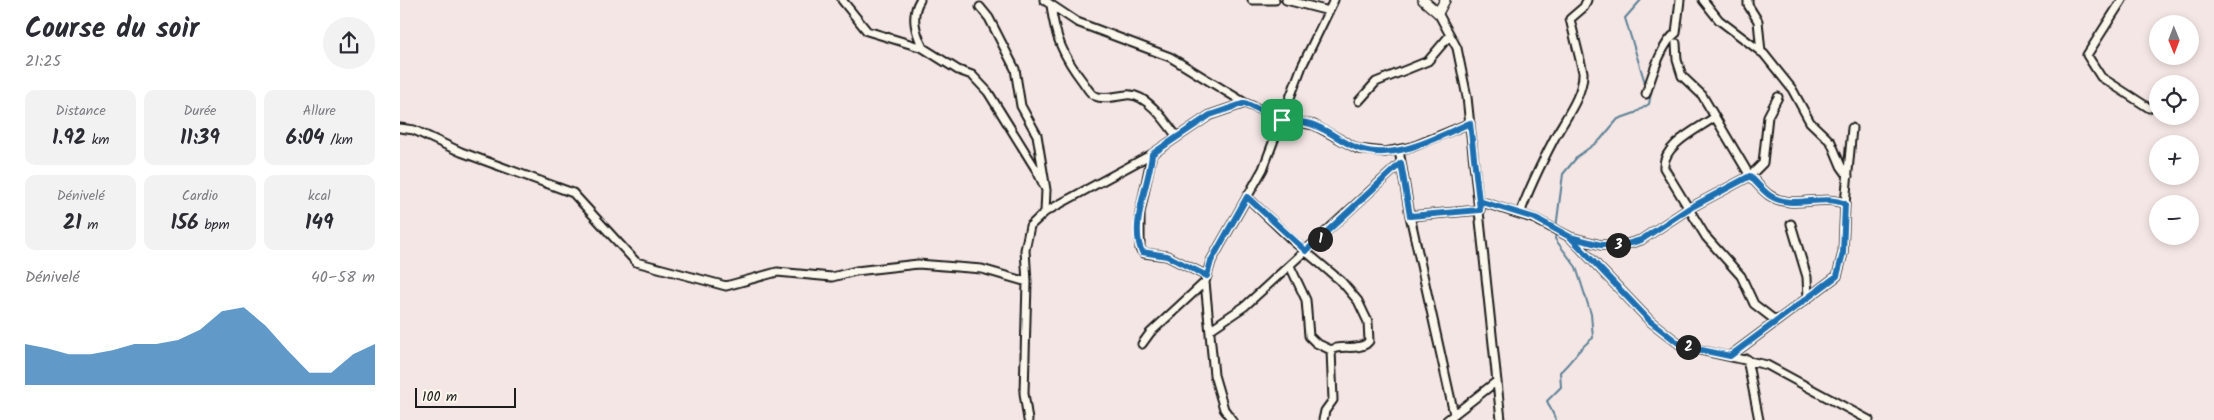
<!DOCTYPE html>
<html lang="fr">
<meta charset="utf-8">
<style>
:root{--surface:#fff;--page:#f2f2f3;--text:#2b2b33;--muted:#7c7c81;--accent:#1f6fb2}
body{margin:0;font-family:Kalam,sans-serif;background:var(--page);color:var(--text);height:100vh;display:flex;flex-direction:column;font-size:19px;white-space:nowrap}
*{box-sizing:border-box;margin:0}
p{font-size:16px;color:var(--muted)}
.icon{flex:none;width:28px;height:28px;fill:none;stroke:currentColor;stroke-width:2;stroke-linecap:round;stroke-linejoin:round}
.map{position:relative;flex:1;overflow:hidden}
.side{display:flex;flex-direction:column;background:var(--surface);width:400px}
.side>*{flex:none}
.needle{width:32px;rotate:179deg}
.buttons{position:absolute;left:1749px;top:15px;display:grid;gap:10px}
.buttons a{display:grid;place-items:center;width:50px;height:50px;border-radius:50%;background:var(--surface);box-shadow:0 2px 8px #0003;font-size:25px}
.scale{position:absolute;left:15px;bottom:12px;width:101px;box-sizing:border-box;padding-left:5px;border:2px solid #1c1c1c;border-top:0;font-size:14px;line-height:18px;white-space:nowrap;color:#1c1c1c;-webkit-text-stroke:4px #fbf7ec;paint-order:stroke}
.pin{position:absolute;display:grid;place-items:center;width:42px;height:42px;color:#fff;margin:-21px;border-radius:10px;box-shadow:0 2px 8px #0006}
.km{position:absolute;width:25px;height:25px;margin:-12px;border-radius:50%;background:#222;color:#fff;font-size:14px;line-height:25px;text-align:center}
.round{display:grid;place-items:center;flex:none;width:52px;height:52px;border-radius:26px;background:var(--page)}
.summary{display:flex;align-items:center;justify-content:space-between;height:85px;padding:0 25px}
h1{font-size:28px;font-weight:700;line-height:38px}
.stats{display:grid;grid-template-columns:repeat(3,1fr);gap:8px;height:85px;padding:5px 25px}
.stats div{display:grid;align-content:center;border-radius:10px;background:var(--page);text-align:center}
.stats b{font-size:21px;font-weight:700}
.stats small{font-size:14px;font-weight:400}
.stats p{font-size:14px}
.chart{height:140px;padding:10px 25px}
.chart p{display:flex;justify-content:space-between}
.chart svg{width:100%;height:90px;margin-top:5px;fill:var(--accent);opacity:.7}
main{display:flex;flex:1;min-height:0}
.map>svg:first-child{display:block}
.lines{fill:none;stroke-linecap:round;stroke-linejoin:round}
.stream{stroke:#5d8196;stroke-width:2}
.minor-casing{stroke:#1c1c1c;stroke-width:11}
.major-casing{stroke:#1c1c1c;stroke-width:12}
.minor{stroke:#fbf7ec;stroke-width:7}
.major{stroke:#fbf7ec;stroke-width:9}
.route-casing{stroke:#fff;stroke-width:10}
.route{stroke:#1f6fb2;stroke-width:6}
</style>
<main>
<section class="side">
<div class="summary"><div><h1>Course du soir</h1><p>21:25</p></div><a class="round"><svg class="icon" aria-label="share" viewBox="0 0 24 24"><path d="M12 15V3M7 8l5-5 5 5M5 13v7h14v-7"/></svg></a></div>
<div class="stats">
<div><p>Distance</p><b>1.92<small> km</small></b></div>
<div><p>Durée</p><b>11:39</b></div>
<div><p>Allure</p><b>6:04<small> /km</small></b></div>
</div>
<div class="stats">
<div><p>Dénivelé</p><b>21<small> m</small></b></div>
<div><p>Cardio</p><b>156<small> bpm</small></b></div>
<div><p>kcal</p><b>149</b></div>
</div>
<div class="chart"><p><span>Dénivelé</span>40–58 m</p>
<svg viewBox="0 0 160 44" preserveAspectRatio="none"><path d="M0 44V24L10 26L20 29L30 29L40 27L50 24L60 24L70 22L80 17L90 8L100 6L110 15L120 27L130 38L140 38L150 29L160 24V44z"/></svg>
</div>
</section>
<div class="map">
<svg width="1814" height="420" viewBox="0 0 1814 420">
<rect width="100%" height="100%" fill="#f4e6e4"/>
<filter id="ink" filterUnits="userSpaceOnUse"><feTurbulence type="fractalNoise" baseFrequency=".02" numOctaves="2"/><feDisplacementMap in="SourceGraphic" scale="10" xChannelSelector="R" yChannelSelector="G"/><feConvolveMatrix kernelMatrix="1 2 1 2 8 2 1 2 1" color-interpolation-filters="sRGB"/></filter>
<g filter="url(#ink)">
<g class="lines">
<path class="stream" d="M1241,0L1225,18L1246,86
M1156,228L1163,174L1178,156L1200,140L1218,119L1235,113L1249,104L1251,93L1249,90
M1156,232L1155,239L1176,267L1191,314L1193,338C1179,348 1173,360 1160,372L1161,387L1147,401L1156,420"/>
<g class="minor-casing">
<path id="minor" d="M442,0L467,31L523,48
M520,0C510,16 516,33 523,48L558,70L572,75L588,92L637,171L646,190
M644,0L677,22L770,57L845,103L882,119L914,125L958,149L985,152L1012,147L1070,123
M852,0H875
M886,0L929,11
M1303,0L1319,20L1364,54L1392,89L1410,122L1431,142L1441,166L1448,176
M1348,0V5L1358,21L1361,52
M1722,0L1687,55L1701,77L1749,108
M651,5C655,37 663,56 683,82C686,86 690,94 695,96C704,100 716,96 726,95C746,92 767,123 777,137
M580,7L589,18L615,69L621,106L637,135L646,190L645,212
M1038,13L1057,48L1067,97L1101,420
M1276,43L1277,60L1282,76L1302,95L1350,176L1363,163L1368,116L1378,97
M1246,94C1252,76 1261,44 1276,33L1280,0
M959,101L976,82L1028,61L1050,35
M1315,117C1298,129 1262,145 1264,168L1306,237L1341,276L1354,304L1376,321
M0,128L14,130L61,152L173,193L236,262L326,286L377,272L432,277L456,271L518,264L582,269L627,282
M999,150L1010,216L1054,414
M752,154L740,213V249L744,253L767,256L807,276
M847,197L892,240L942,282L958,301L968,322L969,341L966,344C955,351 941,344 931,350L933,400L925,411L923,420
M1079,201L1135,219L1170,237L1250,321L1282,346L1367,365L1469,420
M1445,204L1452,128
M1120,214C1129,188 1141,164 1154,139C1164,120 1184,95 1183,72L1170,19L1184,7L1187,0
M1010,216L1080,210
M1391,224L1407,277L1408,298
M1170,237L1201,245H1224L1241,240L1288,209L1350,176C1356,182 1362,190 1369,195C1392,211 1422,193 1445,204L1443,253L1437,276L1330,356
M890,266L906,300L909,336L916,343L931,350
M811,329L845,306L1001,163
M742,344L750,333L805,282
M1347,359L1359,420
M628,420L624,393L627,282L625,250L630,226L645,212L752,154L810,115L845,103
M832,420L824,409L814,375L805,282L811,261L863,169L902,66L934,0
M1047,420L1097,381"/>
</g>
<g class="major-casing">
<path id="major" d="M1023,0L1038,13L1045,0"/>
</g>
<use href="#minor" class="minor"/>
<use href="#major" class="major"/>
</g>
</g>
<g class="lines" filter="url(#ink)">
<g class="route-casing">
<path id="route" d="M882,120L845,103L810,115L752,154C750,182 729,225 742,252L767,256L807,276L811,261L847,197L906,251L1001,163L1010,216L1080,210L1079,201L1135,218L1170,237L1250,321L1282,346L1330,356L1437,276L1443,253L1445,204C1422,193 1392,211 1369,195C1362,190 1356,182 1350,176L1288,209L1241,240L1224,245H1201L1170,237L1135,218L1079,201L1070,123C1037,137 996,161 960,149C945,144 931,132 916,126C906,121 893,121 882,120"/>
</g>
<use href="#route" class="route"/>
</g>
</svg>
<div class="buttons">
<a><svg class="needle" viewBox="-14 -14 28 28"><path d="M0-13l5 13h-10z" fill="#e53935"/><path d="M0 13l5-13h-10z" fill="#7c7c81"/></svg></a>
<a><svg class="icon" aria-label="locate" viewBox="0 0 24 24"><circle cx="12" cy="12" r="6"/><path d="M12 2v4M12 18v4M2 12h4M18 12h4"/></svg></a>
<a>+</a>
<a>−</a>
</div>
<div class="scale">100 m</div>
<div class="pin" style="left:882px;top:120px;background:#1e9e55"><svg class="icon" aria-label="arrive" viewBox="0 0 24 24"><path d="M6 21V4h12l-3 4 3 4H6"/></svg></div>
<b class="km" style="left:920px;top:239px">1</b>
<b class="km" style="left:1288px;top:347px">2</b>
<b class="km" style="left:1218px;top:245px">3</b>
</div>
</main>
